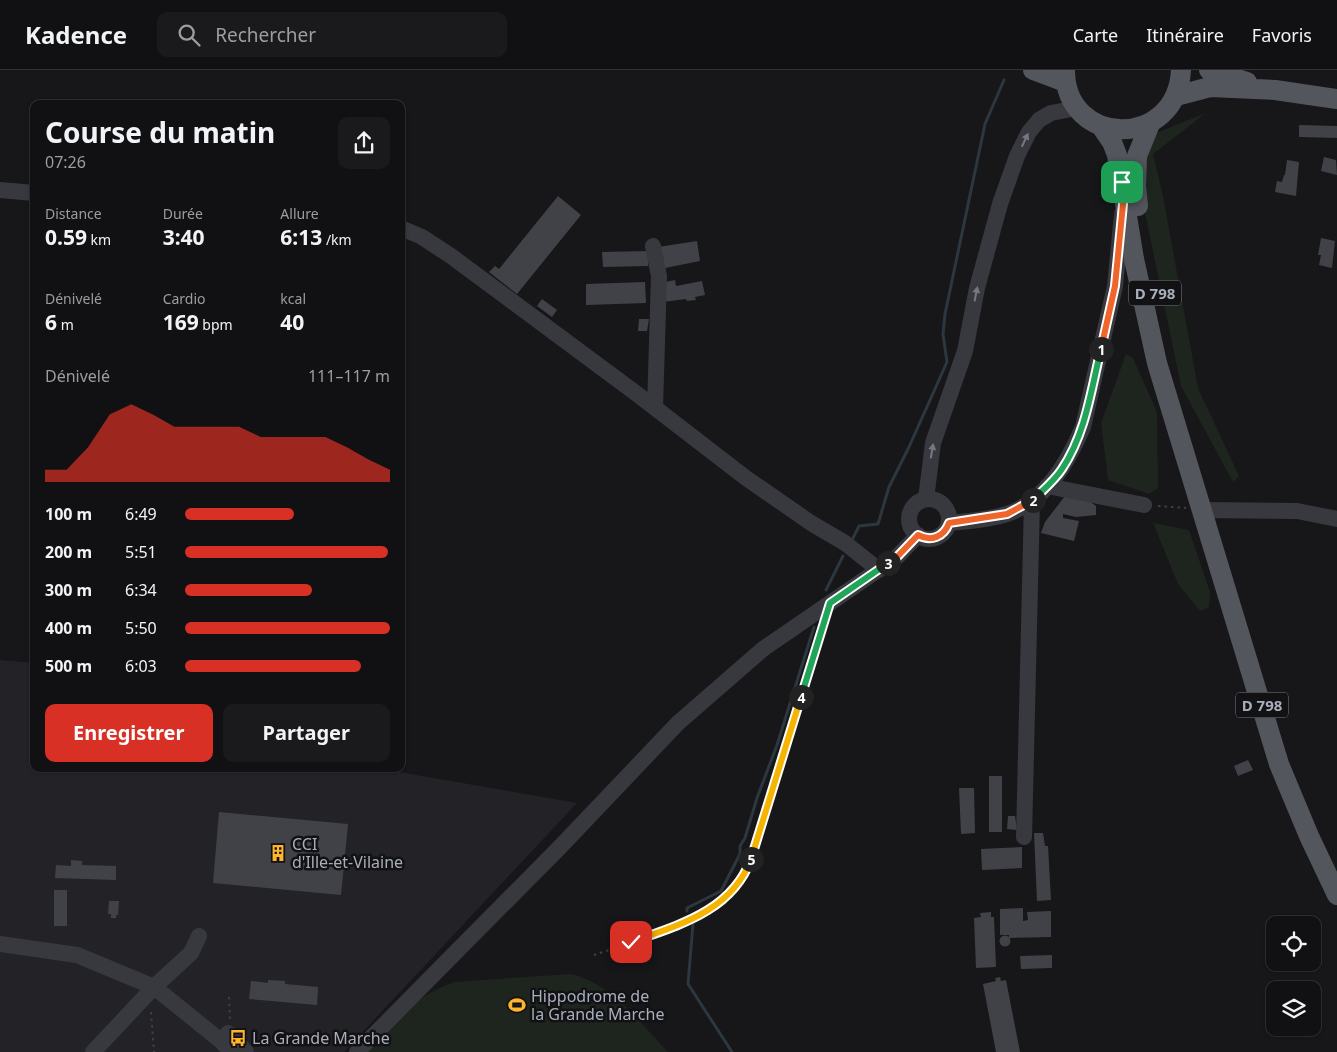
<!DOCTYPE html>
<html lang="fr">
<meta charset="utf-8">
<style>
:root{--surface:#111114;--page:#1a1a1d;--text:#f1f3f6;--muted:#9c9da0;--line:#303134;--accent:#d93025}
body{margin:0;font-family:"Noto Sans",sans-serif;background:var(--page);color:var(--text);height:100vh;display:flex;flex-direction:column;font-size:19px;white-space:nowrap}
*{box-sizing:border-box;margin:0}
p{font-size:16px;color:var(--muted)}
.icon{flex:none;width:28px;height:28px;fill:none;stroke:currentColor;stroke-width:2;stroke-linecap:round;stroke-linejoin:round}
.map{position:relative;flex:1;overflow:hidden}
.sheet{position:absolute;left:30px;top:30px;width:375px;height:672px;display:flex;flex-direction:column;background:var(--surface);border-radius:10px;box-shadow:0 1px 4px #0004,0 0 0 1px var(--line)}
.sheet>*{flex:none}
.controls{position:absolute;left:1266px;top:846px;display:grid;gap:10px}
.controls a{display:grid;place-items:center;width:55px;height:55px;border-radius:10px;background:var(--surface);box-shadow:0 1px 4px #0004,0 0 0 1px var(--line);font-size:25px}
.pin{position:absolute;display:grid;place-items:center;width:42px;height:42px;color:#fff;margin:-21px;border-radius:10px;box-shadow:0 2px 8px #0006}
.km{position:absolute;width:25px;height:25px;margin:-12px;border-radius:50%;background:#222;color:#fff;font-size:14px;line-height:25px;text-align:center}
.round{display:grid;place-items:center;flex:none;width:52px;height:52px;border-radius:10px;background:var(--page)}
.head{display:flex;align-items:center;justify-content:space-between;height:85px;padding:0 15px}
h1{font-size:28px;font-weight:700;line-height:38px}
.metrics{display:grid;grid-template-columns:repeat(3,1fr);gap:8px;height:85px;padding:5px 15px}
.metrics div{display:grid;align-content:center}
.metrics b{font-size:21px;font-weight:700}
.metrics small{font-size:14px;font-weight:400}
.metrics p{font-size:14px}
.chart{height:140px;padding:10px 15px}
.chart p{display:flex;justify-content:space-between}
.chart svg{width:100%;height:90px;margin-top:5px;fill:var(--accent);opacity:.7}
.button{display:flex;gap:10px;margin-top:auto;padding:10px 15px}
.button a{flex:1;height:58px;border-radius:10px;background:var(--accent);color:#fff;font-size:20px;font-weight:700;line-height:58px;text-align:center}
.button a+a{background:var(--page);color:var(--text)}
ul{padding:0 15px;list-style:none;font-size:16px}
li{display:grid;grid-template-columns:80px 60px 1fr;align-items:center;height:38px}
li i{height:12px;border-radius:6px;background:var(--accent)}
header{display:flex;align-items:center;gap:30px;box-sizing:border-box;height:70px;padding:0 25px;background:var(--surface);border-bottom:1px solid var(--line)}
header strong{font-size:24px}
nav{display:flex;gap:28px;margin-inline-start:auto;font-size:18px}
.search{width:350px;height:45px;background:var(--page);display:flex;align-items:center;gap:12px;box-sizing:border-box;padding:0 18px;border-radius:10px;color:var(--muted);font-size:19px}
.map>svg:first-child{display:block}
.built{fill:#232327}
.green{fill:#1d251e}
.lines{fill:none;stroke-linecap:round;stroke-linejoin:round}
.stream{stroke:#2c373f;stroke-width:3}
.building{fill:#414247}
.path{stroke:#3e4046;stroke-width:2;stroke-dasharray:2.5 4;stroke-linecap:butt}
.minor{stroke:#38393f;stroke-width:16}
.major{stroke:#54565e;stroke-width:20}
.oneway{fill:#767983}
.split-1-casing{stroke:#fff;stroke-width:10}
.split-2-casing{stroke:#fff;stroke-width:10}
.split-3-casing{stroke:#fff;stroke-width:10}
.split-4-casing{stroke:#fff;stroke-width:10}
.split-5-casing{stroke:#fff;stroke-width:10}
.split-6-casing{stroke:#fff;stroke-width:10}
.split-1{stroke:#f0652b;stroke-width:6}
.split-2{stroke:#22a559;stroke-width:6}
.split-3{stroke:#f0652b;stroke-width:6}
.split-4{stroke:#22a559;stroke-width:6}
.split-5{stroke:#f5b400;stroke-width:6}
.split-6{stroke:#f5b400;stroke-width:6}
.labels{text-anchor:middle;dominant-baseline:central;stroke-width:5;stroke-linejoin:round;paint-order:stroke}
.shield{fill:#121215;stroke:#7c7f89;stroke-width:1}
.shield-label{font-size:15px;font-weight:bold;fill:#a9aebb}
.poi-label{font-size:16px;fill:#a9aebb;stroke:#121215;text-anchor:start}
</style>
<header>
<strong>Kadence</strong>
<div class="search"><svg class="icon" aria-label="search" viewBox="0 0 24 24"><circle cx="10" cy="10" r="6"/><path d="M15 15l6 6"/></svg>Rechercher</div>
<nav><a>Carte</a><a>Itinéraire</a><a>Favoris</a></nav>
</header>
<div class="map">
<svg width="1337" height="982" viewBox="0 0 1337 982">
<rect width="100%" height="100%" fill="#17171a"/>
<path class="built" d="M0,590L34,593V699H382L577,733L344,982H0Z"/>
<path class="green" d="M1206,43L1153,84L1163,126L1198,318L1239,406L1233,412L1181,316L1143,133V75L1151,65Z
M1126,284L1133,288L1157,342L1158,418L1149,424L1108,410L1101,353Z
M1153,453L1189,460L1210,522L1209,537L1200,541L1178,514Z
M571,904C613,914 639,952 668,982H367C395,953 415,924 455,912Z"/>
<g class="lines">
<path class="stream" d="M853,468L859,456L878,454L889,417L909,377L947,292L943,264L945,244L985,54L1004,10
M826,520L843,486
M687,841V838L721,821L740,784V776L745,768L757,728L777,675L814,557
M693,854L688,914L732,982"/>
</g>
<path class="building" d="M1299,55L1337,56V68L1299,67Z
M1324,87L1336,90L1337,105L1321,101Z
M1287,90L1299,92L1296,126L1275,122L1277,111L1282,112L1284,105H1285Z
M558,126L581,145L517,224L489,202L495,196L499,199Z
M1321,168L1335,171L1332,198L1319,195L1321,185H1318Z
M697,171L700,191L665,198L658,177Z
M648,181V196L603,197L602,182Z
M675,210L676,216L702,211L705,225L695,227L696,230L687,231L686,229L663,232L661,213Z
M645,212L646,233L586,235V214Z
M542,229L557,240L552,247L537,236Z
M639,249H649L647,261H638Z
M1065,426L1089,431L1096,436V445L1076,447L1063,444V448L1079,451L1074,471L1041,463L1045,452Z
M1248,690L1253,700L1238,706L1234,696Z
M989,706H1002V762H989Z
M959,718H974L975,763L961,764Z
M219,742L348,754L341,825L213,813Z
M1008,746H1015L1017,760L1007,759Z
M1034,763H1043L1045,776H1048L1051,830L1037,831Z
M1022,777V798L982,800L981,779Z
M71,790L82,791V795L116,796V810L55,808L56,795L71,796Z
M54,820H67V856H54Z
M109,831H119L118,845H116V848H111V844H108Z
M1023,838V851L1028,850L1027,842L1051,841V867L1009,868V865H1000V839Z
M991,842V847H994L996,897L976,898L974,848L981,847L980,843Z
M999.5 871a5.5 5.5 0 1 1 11 0a5.5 5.5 0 1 1-11 0Z
M1052,885V898L1021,899L1020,886Z
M1000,907L1001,911L1006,910L1020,982H996L983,914L996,911L995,908Z
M268,910L285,911V914L318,917L317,935L249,929L251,911L268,913Z"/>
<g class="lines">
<path class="path" d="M1158,436L1186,438
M594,885C634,871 709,853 734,819C746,802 753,783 760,763L823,555
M229,927L230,949
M151,942L154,982"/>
<path class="minor" d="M0,120L34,123
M401,158L422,167L451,186L637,324L746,408L811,453L845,473L879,500
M653,176L659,206L655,338
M1047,416L1144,435
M926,429L933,373L965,281L977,218L1000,134L1017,86L1029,62L1039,50L1051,43L1077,38
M909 449a20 20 0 1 1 40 0a20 20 0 1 1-40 0Z
M1202,440L1297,441L1337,449
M949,453C968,451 988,450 1007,444C1046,431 1068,392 1083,357L1115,216L1122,144
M1024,767L1032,431
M0,874L77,885L154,917L221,971L231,982
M228,963L246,982
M93,982L154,917L191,883L199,866
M357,982L560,777L678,653L763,579L897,487L918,465"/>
<path class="major" d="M1033,0L1065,12
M1065,0C1065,78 1177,80 1181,0
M1209,0L1247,12
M1176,26L1210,17L1275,20L1337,29
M1101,56L1112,72L1117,85L1134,189L1157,293L1279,694L1309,766L1337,825
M1138,136L1136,116L1137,86L1150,54"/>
</g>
<defs><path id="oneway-solid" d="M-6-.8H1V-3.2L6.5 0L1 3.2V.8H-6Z" transform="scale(1.25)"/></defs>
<g class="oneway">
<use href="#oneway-solid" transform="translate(1025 70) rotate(-65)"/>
<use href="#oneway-solid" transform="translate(976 224) rotate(-79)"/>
<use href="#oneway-solid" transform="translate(932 381) rotate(-80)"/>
</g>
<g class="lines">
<g class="split-1-casing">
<path id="split-1" d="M1101,279L1115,216L1124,124L1122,112"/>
</g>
<g class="split-2-casing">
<path id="split-2" d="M1033,430C1043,420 1055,410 1062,399C1086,363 1091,320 1101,279"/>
</g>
<g class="split-3-casing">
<path id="split-3" d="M888,493L897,487L918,465C931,472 944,467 949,453L1007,444L1033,430"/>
</g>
<g class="split-4-casing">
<path id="split-4" d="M801,627L830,533L888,493"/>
</g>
<g class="split-5-casing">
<path id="split-5" d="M751,789L801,627"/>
</g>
<g class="split-6-casing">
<path id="split-6" d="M631,872C679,855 732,841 751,789"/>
</g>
<use href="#split-1" class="split-1"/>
<use href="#split-2" class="split-2"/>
<use href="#split-3" class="split-3"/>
<use href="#split-4" class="split-4"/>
<use href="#split-5" class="split-5"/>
<use href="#split-6" class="split-6"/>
</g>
<defs>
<g id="building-bare" transform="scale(1.35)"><path d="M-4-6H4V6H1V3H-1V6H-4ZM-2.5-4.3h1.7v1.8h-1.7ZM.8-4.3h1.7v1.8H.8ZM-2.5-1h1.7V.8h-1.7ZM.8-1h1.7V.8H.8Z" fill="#feb52b" stroke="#121215" stroke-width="2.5" paint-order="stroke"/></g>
<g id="stadium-bare" transform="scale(1.35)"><path d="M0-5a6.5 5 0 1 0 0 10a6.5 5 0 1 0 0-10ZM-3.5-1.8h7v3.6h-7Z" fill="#feb52b" stroke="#121215" stroke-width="2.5" paint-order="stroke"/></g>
<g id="bus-bare" transform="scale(1.35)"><path d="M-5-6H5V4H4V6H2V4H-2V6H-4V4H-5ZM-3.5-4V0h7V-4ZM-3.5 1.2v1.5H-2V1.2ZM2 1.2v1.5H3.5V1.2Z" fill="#feb52b" stroke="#121215" stroke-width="2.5" paint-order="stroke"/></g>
</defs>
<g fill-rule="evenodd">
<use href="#building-bare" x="278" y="783"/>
<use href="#stadium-bare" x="517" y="935"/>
<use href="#bus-bare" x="238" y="968"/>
</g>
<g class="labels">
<g class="shield">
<rect x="1129" y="210.5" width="52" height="25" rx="4"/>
<rect x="1236" y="622.5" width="52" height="25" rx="4"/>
</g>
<g class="shield-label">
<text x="1155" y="223">D 798</text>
<text x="1262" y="635">D 798</text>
</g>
<g class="poi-label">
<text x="292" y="774">CCI<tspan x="292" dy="18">d'Ille-et-Vilaine</tspan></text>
<text x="531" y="926">Hippodrome de<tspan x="531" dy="18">la Grande Marche</tspan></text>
<text x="252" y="968">La Grande Marche</text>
</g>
</g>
</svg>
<div class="controls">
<a><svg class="icon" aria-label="locate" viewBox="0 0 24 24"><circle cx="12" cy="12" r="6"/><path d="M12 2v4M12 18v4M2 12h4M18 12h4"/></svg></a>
<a><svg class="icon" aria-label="layers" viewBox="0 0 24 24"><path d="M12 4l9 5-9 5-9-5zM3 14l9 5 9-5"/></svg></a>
</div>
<div class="pin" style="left:1122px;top:112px;background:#1e9e55"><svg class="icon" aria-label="arrive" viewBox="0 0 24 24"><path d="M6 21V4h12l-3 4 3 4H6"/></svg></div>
<div class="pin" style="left:631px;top:872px;background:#d93025"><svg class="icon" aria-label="check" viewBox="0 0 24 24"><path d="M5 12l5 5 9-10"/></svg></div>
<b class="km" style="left:1101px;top:279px">1</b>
<b class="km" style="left:1033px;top:430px">2</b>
<b class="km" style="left:888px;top:493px">3</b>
<b class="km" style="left:801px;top:627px">4</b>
<b class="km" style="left:751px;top:789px">5</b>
<section class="sheet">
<div class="head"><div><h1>Course du matin</h1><p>07:26</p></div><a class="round"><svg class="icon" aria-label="share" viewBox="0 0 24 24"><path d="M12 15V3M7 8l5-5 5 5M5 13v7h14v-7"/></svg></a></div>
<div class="metrics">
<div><p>Distance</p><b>0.59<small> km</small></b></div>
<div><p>Durée</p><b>3:40</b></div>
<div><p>Allure</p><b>6:13<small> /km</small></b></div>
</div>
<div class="metrics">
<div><p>Dénivelé</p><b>6<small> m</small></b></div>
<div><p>Cardio</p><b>169<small> bpm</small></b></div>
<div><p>kcal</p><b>40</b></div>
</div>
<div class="chart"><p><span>Dénivelé</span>111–117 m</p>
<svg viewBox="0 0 160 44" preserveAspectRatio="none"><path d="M0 44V38L10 38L20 27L30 11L40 6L50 11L60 17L70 17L80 17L90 17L100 22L110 22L120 22L130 22L140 27L150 33L160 38V44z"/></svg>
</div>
<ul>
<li><b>100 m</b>6:49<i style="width:53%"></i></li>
<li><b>200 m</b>5:51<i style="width:99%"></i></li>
<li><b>300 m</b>6:34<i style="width:62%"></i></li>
<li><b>400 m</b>5:50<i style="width:100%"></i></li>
<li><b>500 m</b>6:03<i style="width:86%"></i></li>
</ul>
<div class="button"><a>Enregistrer</a><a>Partager</a></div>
</section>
</div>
